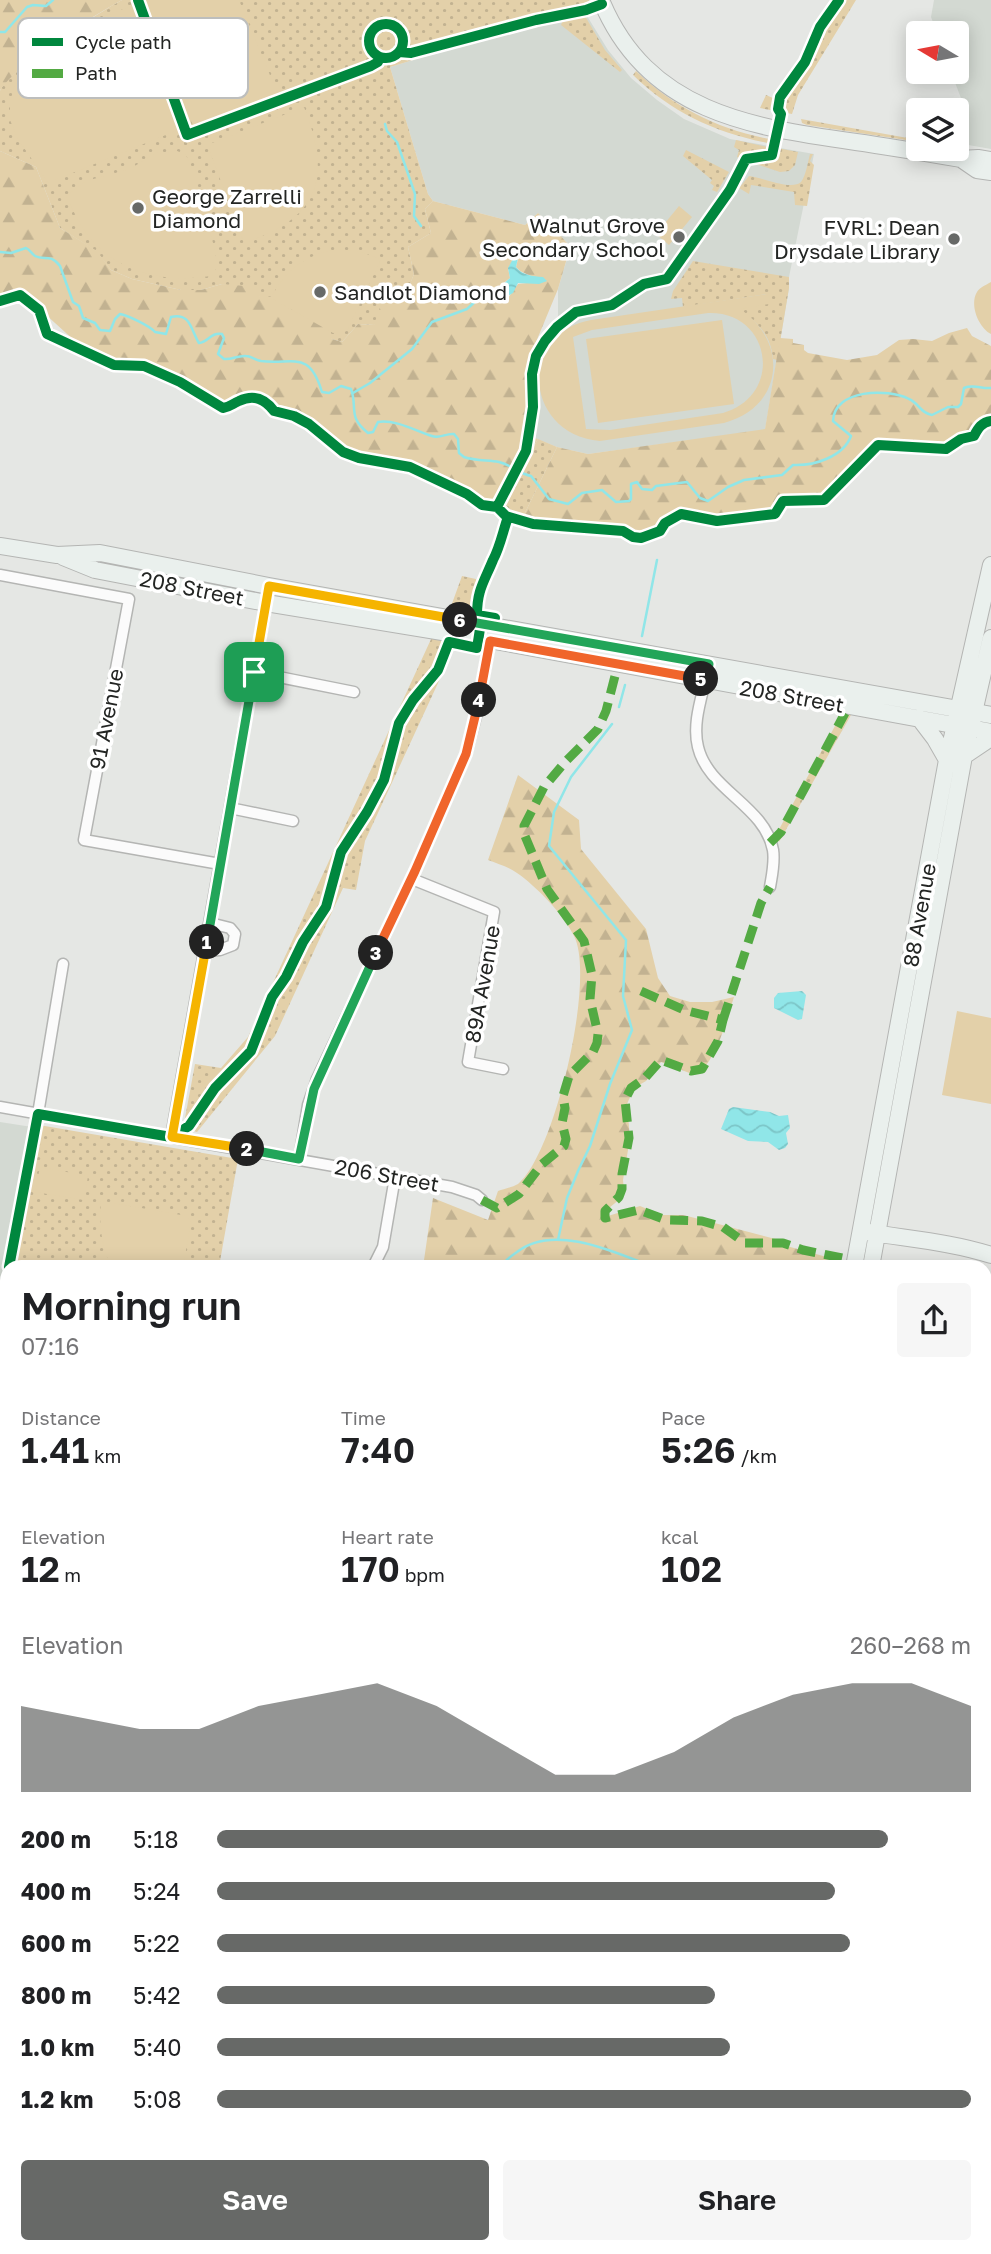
<!DOCTYPE html>
<meta charset="utf-8">
<style>
:root{--surface:#fff;--page:#f6f6f6;--text:#202124;--muted:#757577;--accent:#676967}
body{margin:0;font-family:"Golos Text",sans-serif;background:var(--page);color:var(--text);height:100vh;display:flex;flex-direction:column;font-size:26px;white-space:nowrap}
*{box-sizing:border-box;margin:0}
p{font-size:23px;color:var(--muted)}
.icon{flex:none;width:38px;height:38px;fill:none;stroke:currentColor;stroke-width:2;stroke-linecap:round;stroke-linejoin:round}
.map{position:relative;flex:1;overflow:hidden}
.sheet{position:absolute;left:0px;top:1260px;width:992px;height:994px;display:flex;flex-direction:column;background:var(--surface);border-radius:21px 21px 0 0;box-shadow:0 4px 18px #0003}
.sheet>*{flex:none}
.needle{width:46px;rotate:280deg}
.controls{position:absolute;left:906px;top:21px;display:grid;gap:14px}
.controls a{display:grid;place-items:center;width:63px;height:63px;border-radius:7px;background:var(--surface);box-shadow:0 4px 18px #0003;font-size:35px}
.pin{position:absolute;display:grid;place-items:center;width:60px;height:60px;color:#fff;margin:-30px;border-radius:14px;box-shadow:0 4px 10px #0006}
.km{position:absolute;width:35px;height:35px;margin:-18px;border-radius:50%;background:#222;color:#fff;font-size:19px;line-height:35px;text-align:center}
.round{display:grid;place-items:center;flex:none;width:74px;height:74px;border-radius:7px;background:var(--page)}
.headline{display:flex;align-items:center;justify-content:space-between;height:119px;padding:0 21px}
h1{font-size:38px;font-weight:600;line-height:52px}
.metrics{display:grid;grid-template-columns:repeat(3,1fr);gap:10px;height:119px;padding:7px 21px}
.metrics div{display:grid;align-content:center}
.metrics b{font-size:35px;font-weight:600}
.metrics small{font-size:19px;font-weight:400}
.metrics p{font-size:19px}
.chart{height:196px;padding:14px 21px}
.chart p{display:flex;justify-content:space-between}
.chart svg{width:100%;height:126px;margin-top:7px;fill:var(--accent);opacity:.7}
.button{display:flex;gap:14px;margin-top:auto;padding:14px 21px}
.button a{flex:1;height:80px;border-radius:7px;background:var(--accent);color:#fff;font-size:28px;font-weight:600;line-height:80px;text-align:center}
.button a+a{background:var(--page);color:var(--text)}
ul{padding:0 21px;list-style:none;font-size:23px}
li{display:grid;grid-template-columns:112px 84px 1fr;align-items:center;height:52px}
li i{height:18px;border-radius:9px;background:var(--accent)}
.map>svg:first-child{display:block}
.built{fill:#d3d9d2}
.green{fill:url(#green-dots)}
.forest{fill:url(#forest-firs);fill-rule:evenodd}
.pitch{fill:#e3d0a9;fill-rule:evenodd}
.water{fill:url(#water-waves)}
.lines{fill:none;stroke-linecap:round;stroke-linejoin:round}
.stream{stroke:#90e6e8;stroke-width:2.5}
.street-casing{stroke:#b4b5b3;stroke-width:13}
.secondary-casing{stroke:#b4b5b3;stroke-width:18}
.highway-casing{stroke:#8da09a;stroke-width:22}
.street{stroke:#fbfbfb;stroke-width:10}
.secondary{stroke:#eaf0ed;stroke-width:16}
.highway{stroke:#c2d3cf;stroke-width:19}
.quiet{stroke:#53aa43;stroke-width:9;stroke-dasharray:18 9;stroke-linecap:butt}
.cycleway-casing{stroke:#fff;stroke-width:15}
.cycleway{stroke:#00873e;stroke-width:10}
.split-1-casing{stroke:#fff;stroke-width:14}
.split-2-casing{stroke:#fff;stroke-width:14}
.split-3-casing{stroke:#fff;stroke-width:14}
.split-4-casing{stroke:#fff;stroke-width:14}
.split-5-casing{stroke:#fff;stroke-width:14}
.split-6-casing{stroke:#fff;stroke-width:14}
.split-7-casing{stroke:#fff;stroke-width:14}
.split-1{stroke:#22a559;stroke-width:9}
.split-2{stroke:#f5b400;stroke-width:9}
.split-3{stroke:#22a559;stroke-width:9}
.split-4{stroke:#f0652b;stroke-width:9}
.split-5{stroke:#f0652b;stroke-width:9}
.split-6{stroke:#22a559;stroke-width:9}
.split-7{stroke:#f5b400;stroke-width:9}
.poi-dot{fill:#676967;stroke:#fff;stroke-width:2.5}
.labels{text-anchor:middle;dominant-baseline:central;stroke-width:7;stroke-linejoin:round;paint-order:stroke}
.poi-label{font-size:21px;fill:#232523;stroke:#fff;text-anchor:start}
.street-label{font-size:21px;fill:#232523;stroke:#fff}
.key{fill:#fff;stroke:#bdbebd;stroke-width:2}
.key-label{font-size:19px;fill:#232523}
</style>
<div class="map">
<svg width="991" height="2254" viewBox="0 0 991 2254">
<defs>
<pattern id="green-dots" width="8" height="8" patternUnits="userSpaceOnUse" patternTransform="scale(1.75)"><rect width="8" height="8" fill="#e3d0a9"/><path d="M2 2h.1M6 6h.1" fill="none" stroke="#c2b291" stroke-width="1.8" stroke-linecap="round"/></pattern>
<pattern id="forest-firs" width="22" height="20" patternUnits="userSpaceOnUse" patternTransform="scale(1.75)"><rect width="22" height="20" fill="#e3d0a9"/><path d="M5 1l3.5 6h-7zM16 11l3.5 6h-7z" fill="#c2b291"/></pattern>
<pattern id="water-waves" width="16" height="10" patternUnits="userSpaceOnUse" patternTransform="scale(1.75)"><rect width="16" height="10" fill="#90e6e8"/><path d="M0 5q4-4 8 0t8 0" fill="none" stroke="#7cc5c7"/></pattern>
</defs>
<rect width="100%" height="100%" fill="#e5e7e4"/>
<path class="built" d="M934,0H991V149L957,143L964,106L951,72H957V33H937L931,17Z
M587,16L608,50L631,78L657,100L684,119L730,139L814,154L789,277V288L765,430L588,454L557,447L532,437L537,406L534,389L537,360L540,352L558,330V289L570,249L569,244L552,230L538,213L525,225L433,201L428,194L390,67L536,23Z
M0,1122L32,1127L0,1307Z
M455,2247H661L659,2254H453Z"/>
<path class="green" d="M122,0H589L594,11L536,23L390,67L428,194L433,201L425,209L431,233L408,247L414,274L403,302L374,325L358,324L342,342L332,339L260,297L222,284L201,290H181L132,279L111,270L96,251L60,228L36,167L0,151C0,136 0,104 0,91C5,73 101,11 122,0Z
M832,0H856L798,95L792,114L760,108L766,95L775,99L801,57L813,28Z
M585,16L605,50L622,70L620,72L561,25L563,20Z
M636,71C676,109 720,130 774,140L773,144C719,134 673,114 633,75Z
M801,119L919,140V142L807,125L802,123Z
M736,140L772,148C769,158 756,156 746,157L743,160L737,157L739,150L734,147Z
M777,148L798,152L795,165L789,171L780,172L747,161L771,158Z
M686,150L729,172L717,192L712,190L714,186L710,183L712,180L683,156Z
M810,154H813L810,161L814,165L807,206L795,205L794,192L751,185L749,194L739,188L749,176C761,177 791,191 801,182C806,176 808,161 810,154Z
M693,261L789,277V288L777,360L773,359C771,335 758,323 739,309L767,294L683,307L682,298L671,299L673,291Z
M538,439L557,447L522,519L508,515L502,509V504Z
M462,576L476,579L478,583L468,612L450,609Z
M432,637L457,642L365,841L356,890L343,888L275,1036L197,1132C190,1130 186,1126 185,1118L195,1064L221,1068L248,1037Z
M842,713L851,715L779,842L776,835Z
M33,1124L238,1159L219,1267H7Z
M7,1268V1411L0,1406V1307Z
M0,1559L7,1560V1679L0,1678Z
M0,1702L7,1703V1898L0,1897Z"/>
<path class="forest" d="M0,0H122C88,19 22,60 0,90Z
M0,151L36,167L60,228L97,251L111,270L132,279L181,290H201L222,284L257,287L260,297L288,296L326,327L332,339L342,342L358,324L374,325L382,301H403L414,274L408,247L431,233L425,209L433,201L525,225L538,213C546,222 567,240 570,248L558,289L531,354L527,390L530,409L522,451L527,454L532,437L538,439L506,497L501,495L496,503H483L470,493L427,475L379,458L361,456L344,450L310,422L258,393L221,406L213,398L77,343L44,313L20,296L0,300ZM518,259L516,267L520,271L531,276L527,283L518,284L508,298L496,289L510,278L508,268Z
M967,328L972,336L991,346V420C982,420 977,427 973,434L960,437L953,445L945,447L930,444L877,442L824,500L783,501L772,512L717,519L677,513L659,523L660,531C644,537 637,540 622,531L522,519L557,447L588,454L765,429L780,338L793,339V343L804,345V350L808,353L847,360L877,355L899,340L913,339L932,341L949,333Z
M518,775L579,820L581,849L646,929L658,978L670,996L690,1002H712L734,997C725,1024 719,1053 699,1074H692L661,1062L646,1081L634,1088L627,1104L630,1138L623,1180L624,1190L620,1199L609,1208L606,1214L608,1216L640,1206L662,1215H683L707,1221L783,1241V1245L845,1262L844,1267H423L433,1198L488,1220L498,1191C504,1189 513,1187 518,1184C555,1154 596,978 574,936C564,915 536,886 517,873C509,867 498,864 488,860Z
M985,1341L991,1345V1469L985,1462Z
M0,1406L7,1411V1556L0,1555Z
M991,1538V1625L985,1623V1543Z"/>
<path class="pitch" d="M141,0H239L279,97L195,130Z
M133,5L178,121L173,132L48,183L18,139L10,120V103L14,87L24,72L90,22Z
M304,107C332,178 320,218 244,243L209,150L212,143Z
M175,150L186,155L192,169L197,171V186L215,250V275C170,284 121,275 90,238C80,226 73,210 66,196L86,181L130,169L157,152L163,154Z
M679,206L692,217L669,245L656,234Z
M339,249L364,253L381,259L347,331L333,333L271,298C286,269 306,254 339,249Z
M991,282V334C979,328 969,305 977,292C980,287 986,285 991,282Z
M767,294L769,304L740,309C789,342 784,407 724,423L600,441C525,435 516,334 591,320ZM708,313C772,311 784,396 723,413L610,430L586,429L573,337L592,330Z
M722,320L734,404L598,423L586,339Z
M957,1011L991,1018V1104L942,1095Z
M40,1167L88,1176L84,1200L35,1192Z
M101,1201L187,1216L191,1222L183,1267H111C101,1244 99,1225 101,1201Z
M7,1606V1670H0V1614Z
M0,1707L7,1708V1855L0,1859Z
M6,1898H7V2018L0,2017V1903Z
M0,2019L7,2020V2072L0,2071Z"/>
<path class="water" d="M514,257L518,258L516,267C523,276 533,276 543,277L547,281L539,284L518,283L513,293L498,301L492,297V294L510,278L508,268Z
M802,991L806,995L802,1019L798,1020L774,1008V998L778,993Z
M733,1107L770,1112L779,1116L788,1115L790,1128L786,1133L788,1144L785,1148L779,1150L768,1142L748,1141L721,1129L729,1109Z
M914,2247H957L970,2254H912Z"/>
<g class="lines">
<path class="stream" d="M0,32H5L27,7L33,5L46,6L53,0
M385,124L387,131L397,142L415,194L414,216L421,226
M0,252L11,253L26,248C30,250 32,254 35,256C44,261 50,253 60,266L73,302L79,306L83,318L95,323L100,330L110,331L115,319L120,314C127,315 150,326 155,332L166,334L171,317C191,312 191,331 199,343C208,342 211,332 222,334L224,338L218,354L224,359C232,360 238,355 246,356C251,356 255,360 261,361C293,365 309,349 322,392L329,393L341,386L351,389C358,408 347,416 368,433L373,432L378,422C395,419 416,431 432,436C440,439 446,433 454,434L458,439L459,453L464,457C476,461 488,460 499,462C512,465 519,474 531,476L549,499L568,504L582,493L602,490L616,502L629,501L631,499V484L637,482L642,489L652,490L656,486L687,482L700,498L708,501L728,487L744,480L782,475L793,465C814,466 843,457 851,436L833,421C834,389 888,388 909,399C919,403 920,413 932,415L948,407H958L961,404L964,388C974,384 981,389 991,388
M353,393L370,383L412,349L432,322L467,309L479,298L492,297
M642,636L657,560
M619,707L625,685
M558,1240L567,1198L578,1171L590,1146L610,1084L632,1030L623,996L626,940L549,846L554,812L571,777L612,724
M501,1267C505,1260 511,1256 517,1252C553,1223 615,1252 653,1267
M985,1429L991,1430
M0,1491L7,1493"/>
<g class="street-casing">
<path id="street" d="M0,575L129,599L84,840L220,864
M254,672L354,692
M707,673C702,697 692,723 698,747C708,790 765,806 773,850C775,862 772,875 770,887
M230,808L293,821
M412,879L494,912L468,1062L503,1069
M205,951L220,950L233,945L235,934L230,928L210,923
M0,1107L452,1187L476,1195L482,1200
M38,1114L63,964
M171,1137L267,599
M299,1159L308,1105L317,1079L415,871L466,754L476,716L491,636
M373,1267L383,1247L395,1177"/>
</g>
<g class="secondary-casing">
<path id="secondary" d="M601,0C647,112 750,127 856,142C891,147 926,153 961,159L978,158L991,160
M961,159L977,170L991,172
M0,546L57,555L100,553L269,586L991,715
M63,557L95,570L266,603L479,638L991,732
M919,718L935,739L947,760
M964,756L991,738
M867,1232C908,1239 951,1242 991,1255
M854,1267L947,760L991,565
M871,1267L964,756L991,638
M0,1690L7,1691
M985,2215L991,2218
M985,2229L991,2231
M0,2237L7,2238
M60,2247L101,2254
M0,2253L6,2254
M299,2254L316,2247
M338,2254L353,2247
M668,2254L670,2247
M686,2254L688,2247"/>
</g>
<g class="highway-casing">
<path id="highway" d="M985,1888L991,1879
M985,1931L991,1922
M985,1954L991,1945
M985,1993L991,1984
M755,2254L759,2247
M793,2254L797,2247
M818,2254L823,2247"/>
</g>
<use href="#street" class="street"/>
<use href="#secondary" class="secondary"/>
<use href="#highway" class="highway"/>
<path class="quiet" d="M770,843L781,832L845,713
M641,991L684,1010L723,1020L718,1041L702,1069L691,1071L661,1060L645,1078L631,1088L625,1100L629,1138L622,1174V1189L619,1197L605,1211V1218L639,1210L666,1220L702,1221L723,1227L745,1243H783L803,1250L847,1259
M723,1020L761,903L770,887
M482,1200L497,1208L519,1194L542,1164L564,1146L566,1139L562,1123L565,1108L563,1096L569,1076L593,1052L597,1043L598,1034L590,999L592,975L584,941L547,889L525,836L524,826L544,787L565,762L598,729L606,711L616,672"/>
<g class="cycleway-casing">
<path id="cycleway" d="M138,0L187,135L371,66L378,62L380,57
M369 41a17 17 0 1 1 34 0a17 17 0 1 1-34 0Z
M399,52L411,53L536,20L586,10L602,4
M0,301L20,295L39,310L47,334L114,365L144,366L180,382L223,408C230,407 232,404 239,401C254,394 265,399 274,411L294,416L309,424L343,452L359,458L410,467L467,494L482,505L497,507L506,516L533,524L623,531L633,537L641,538L660,531L665,523L681,514L717,521L775,514L783,501L824,500L878,445L946,449L961,439L974,436C978,428 982,422 991,421
M497,507L526,451L533,407L532,374L536,356L545,341L557,327L576,312L612,305L644,284L667,279L730,190L746,159L772,155L781,114L778,109L780,97L805,62L820,27L839,0
M495,618L477,615C477,590 484,582 493,560C500,547 503,531 508,517
M9,1267L38,1114L171,1137L189,1126L215,1088L251,1051L272,997L286,977L303,942L326,907L341,852L367,812L384,780L399,723L413,700L438,670L449,642L477,648L482,616"/>
</g>
<use href="#cycleway" class="cycleway"/>
</g>
<g class="lines">
<g class="split-1-casing">
<path id="split-1" d="M207,942L254,672"/>
</g>
<g class="split-2-casing">
<path id="split-2" d="M207,942L172,1137L247,1149"/>
</g>
<g class="split-3-casing">
<path id="split-3" d="M247,1149L299,1159L314,1089L376,953"/>
</g>
<g class="split-4-casing">
<path id="split-4" d="M376,953L415,871L466,754L479,700"/>
</g>
<g class="split-5-casing">
<path id="split-5" d="M479,700L490,641L701,679"/>
</g>
<g class="split-6-casing">
<path id="split-6" d="M460,620L709,664L706,680L701,679"/>
</g>
<g class="split-7-casing">
<path id="split-7" d="M254,672L269,586L460,620"/>
</g>
<use href="#split-1" class="split-1"/>
<use href="#split-2" class="split-2"/>
<use href="#split-3" class="split-3"/>
<use href="#split-4" class="split-4"/>
<use href="#split-5" class="split-5"/>
<use href="#split-6" class="split-6"/>
<use href="#split-7" class="split-7"/>
</g>
<g class="poi-dot">
<circle cx="138" cy="208" r="7"/>
<circle cx="679" cy="237" r="7"/>
<circle cx="954" cy="239" r="7"/>
<circle cx="320" cy="292" r="7"/>
</g>
<g class="labels">
<g class="poi-label">
<text x="152" y="196">George Zarrelli<tspan x="152" dy="24">Diamond</tspan></text>
<text x="665" y="225" text-anchor="end">Walnut Grove<tspan x="665" dy="24">Secondary School</tspan></text>
<text x="940" y="227" text-anchor="end">FVRL: Dean<tspan x="940" dy="24">Drysdale Library</tspan></text>
<text x="334" y="292">Sandlot Diamond</text>
</g>
<g class="street-label">
<text transform="translate(192 588) rotate(11)">208 Street</text>
<text transform="translate(792 696) rotate(10)">208 Street</text>
<text transform="translate(106 719) rotate(-79)">91 Avenue</text>
<text transform="translate(919 915) rotate(-80)">88 Avenue</text>
<text transform="translate(482 984) rotate(-80)">89A Avenue</text>
<text transform="translate(387 1175) rotate(10)">206 Street</text>
</g>
</g>
<rect x="18" y="18" width="230" height="80" rx="10" class="key"/>
<rect x="32" y="38" width="31" height="8" fill="#00873e"/>
<rect x="32" y="69" width="31" height="9" fill="#53aa43"/>
<g class="key-label">
<text x="75" y="49">Cycle path</text>
<text x="75" y="80">Path</text>
</g>
</svg>
<div class="controls">
<a><svg class="needle" viewBox="-14 -14 28 28"><path d="M0-13l5 13h-10z" fill="#e53935"/><path d="M0 13l5-13h-10z" fill="#757577"/></svg></a>
<a><svg class="icon" aria-label="layers" viewBox="0 0 24 24"><path d="M12 4l9 5-9 5-9-5zM3 14l9 5 9-5"/></svg></a>
</div>
<div class="pin" style="left:254px;top:672px;background:#1e9e55"><svg class="icon" aria-label="arrive" viewBox="0 0 24 24"><path d="M6 21V4h12l-3 4 3 4H6"/></svg></div>
<b class="km" style="left:207px;top:942px">1</b>
<b class="km" style="left:247px;top:1149px">2</b>
<b class="km" style="left:376px;top:953px">3</b>
<b class="km" style="left:479px;top:700px">4</b>
<b class="km" style="left:701px;top:679px">5</b>
<b class="km" style="left:460px;top:620px">6</b>
<section class="sheet">
<div class="headline"><div><h1>Morning run</h1><p>07:16</p></div><a class="round"><svg class="icon" aria-label="share" viewBox="0 0 24 24"><path d="M12 15V3M7 8l5-5 5 5M5 13v7h14v-7"/></svg></a></div>
<div class="metrics">
<div><p>Distance</p><b>1.41<small> km</small></b></div>
<div><p>Time</p><b>7:40</b></div>
<div><p>Pace</p><b>5:26<small> /km</small></b></div>
</div>
<div class="metrics">
<div><p>Elevation</p><b>12<small> m</small></b></div>
<div><p>Heart rate</p><b>170<small> bpm</small></b></div>
<div><p>kcal</p><b>102</b></div>
</div>
<div class="chart"><p><span>Elevation</span>260–268 m</p>
<svg viewBox="0 0 160 44" preserveAspectRatio="none"><path d="M0 44V14L10 18L20 22L30 22L40 14L50 10L60 6L70 14L80 26L90 38L100 38L110 30L120 18L130 10L140 6L150 6L160 14V44z"/></svg>
</div>
<ul>
<li><b>200 m</b>5:18<i style="width:89%"></i></li>
<li><b>400 m</b>5:24<i style="width:82%"></i></li>
<li><b>600 m</b>5:22<i style="width:84%"></i></li>
<li><b>800 m</b>5:42<i style="width:66%"></i></li>
<li><b>1.0 km</b>5:40<i style="width:68%"></i></li>
<li><b>1.2 km</b>5:08<i style="width:100%"></i></li>
</ul>
<div class="button"><a>Save</a><a>Share</a></div>
</section>
</div>
